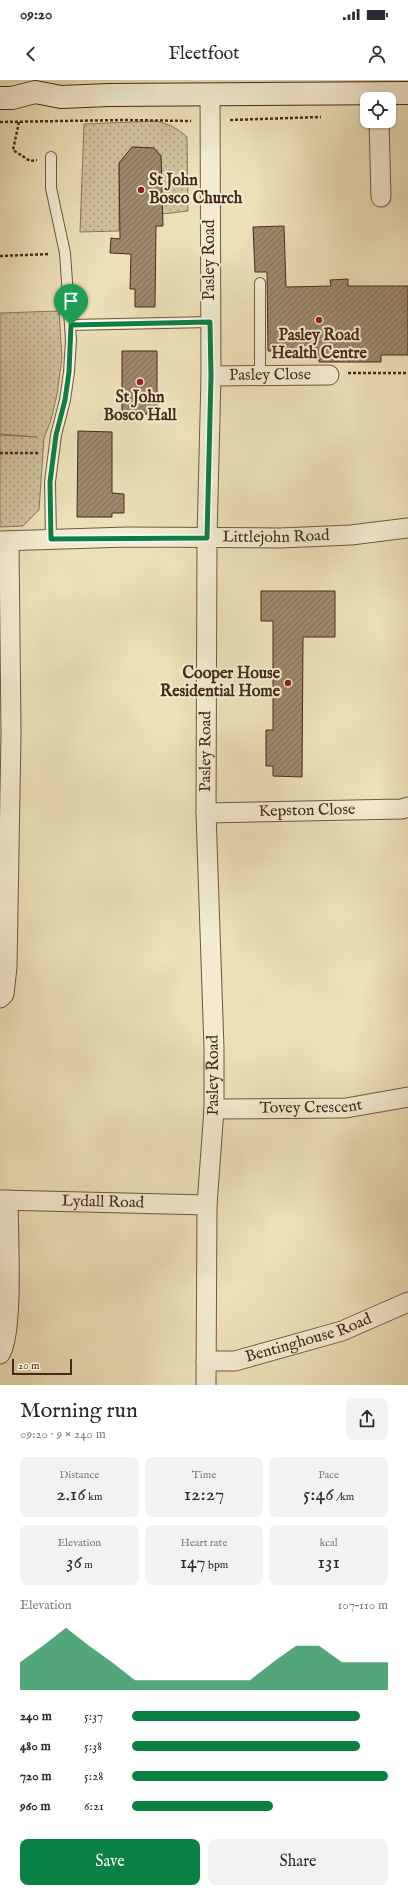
<!DOCTYPE html>
<meta charset="utf-8">
<style>
:root{--surface:#fff;--page:#f2f2f3;--text:#2b2b33;--muted:#7c7c81;--accent:#0b8043}
body{margin:0;font-family:"IM FELL English",serif;background:var(--page);color:var(--text);height:100vh;display:flex;flex-direction:column;font-size:15px;white-space:nowrap}
*{box-sizing:border-box;margin:0}
p{font-size:13px;color:var(--muted)}
.icon{flex:none;width:22px;height:22px;fill:none;stroke:currentColor;stroke-width:2;stroke-linecap:round;stroke-linejoin:round}
.map{position:relative;height:1305px;overflow:hidden}
.panel{display:flex;flex-direction:column;background:var(--surface);flex:1}
.panel>*{flex:none}
.controls{position:absolute;left:360px;top:12px;display:grid;gap:8px}
.controls a{display:grid;place-items:center;width:36px;height:36px;border-radius:8px;background:var(--surface);box-shadow:0 1px 3px #0004;font-size:20px}
.scale{position:absolute;left:12px;bottom:10px;width:60px;box-sizing:border-box;padding-left:4px;border:2px solid #472a1c;border-top:0;font-size:11px;line-height:14px;white-space:nowrap;color:#472a1c;-webkit-text-stroke:3px #f3ebd2;paint-order:stroke}
.pin{position:absolute;display:grid;place-items:center;width:34px;height:34px;color:#fff;margin:-41px -17px;border-radius:50% 50% 50% 0;rotate:-45deg;box-shadow:0 0 4px #0007}
.pin .icon{rotate:45deg}
.round{display:grid;place-items:center;flex:none;width:42px;height:42px;border-radius:8px;background:var(--page)}
.summary{display:flex;align-items:center;justify-content:space-between;height:68px;padding:0 20px}
h1{font-size:22px;font-weight:600;line-height:30px}
.metrics{display:grid;grid-template-columns:repeat(3,1fr);gap:6px;height:68px;padding:4px 20px}
.metrics div{display:grid;align-content:center;border-radius:8px;background:var(--page);text-align:center}
.metrics b{font-size:20px;font-weight:600}
.metrics small{font-size:11px;font-weight:400}
.metrics p{font-size:11px}
.chart{height:112px;padding:8px 20px}
.chart p{display:flex;justify-content:space-between}
.chart svg{width:100%;height:72px;margin-top:4px;fill:var(--accent);opacity:.7}
.primary-button{display:flex;gap:8px;margin-top:auto;padding:8px 20px}
.primary-button a{flex:1;height:46px;border-radius:8px;background:var(--accent);color:#fff;font-size:16px;font-weight:600;line-height:46px;text-align:center}
.primary-button a+a{background:var(--page);color:var(--text)}
ul{padding:0 20px;list-style:none;font-size:13px}
li{display:grid;grid-template-columns:64px 48px 1fr;align-items:center;height:30px}
li i{height:10px;border-radius:5px;background:var(--accent)}
.status{display:flex;justify-content:space-between;align-items:center;height:28px;padding:0 20px;background:var(--surface);direction:ltr}
.status svg{height:11px;fill:currentColor}
header{display:flex;justify-content:space-between;align-items:center;height:52px;padding:0 20px;background:var(--surface);font-size:18px;font-weight:600}
.map>svg:first-child{display:block}
.grass{fill:url(#grass-dots);stroke:#8c765d}
.building{fill:url(#building-hatch);stroke:#472a1c}
.lines{fill:none;stroke-linecap:round;stroke-linejoin:round}
.lane-casing{stroke:#705843;stroke-width:12}
.street-casing{stroke:#705843;stroke-width:21}
.secondary-casing{stroke:#472a1c;stroke-width:24}
.path{stroke:#472a1c;stroke-width:2.5;stroke-dasharray:3 2;stroke-linecap:butt}
.lane{stroke:#f3ebd2;stroke-width:10}
.street{stroke:#f3ebd2;stroke-width:19}
.secondary{stroke:#f3ebd2;stroke-width:22}
.route-casing{stroke:#fff;stroke-width:8}
.route{stroke:#0b8043;stroke-width:5}
.poi-dot{fill:#8f2418;stroke:#f3ebd2;stroke-width:1.5}
.labels{text-anchor:middle;dominant-baseline:central;stroke-width:4;stroke-linejoin:round;paint-order:stroke}
.poi-label{font-size:16px;font-weight:bold;fill:#472a1c;stroke:#f3ebd2}
.street-label{font-size:16px;fill:#472a1c;stroke:#f3ebd2}
</style>
<div class="status"><b>09:20</b><svg viewBox="0 0 49 12"><path d="M0 12V9h3v3zM5 12V6h3v6zM10 12V3h3v9zM15 12V0h3v12zM26 1h20v11H26zM47 4h2v5h-2z"/></svg></div>
<header><svg class="icon" aria-label="back" viewBox="0 0 24 24"><path d="M15 5l-7 7 7 7"/></svg>Fleetfoot<svg class="icon" aria-label="person" viewBox="0 0 24 24"><circle cx="12" cy="8" r="4"/><path d="M4 21q1-7 8-7t8 7"/></svg></header>
<div class="map">
<svg width="408" height="1305" viewBox="0 0 408 1305">
<defs>
<pattern id="grass-dots" width="8" height="8" patternUnits="userSpaceOnUse"><rect width="8" height="8" fill="#d0c19e"/><path d="M2 2h.1M6 6h.1" fill="none" stroke="#ab9d80" stroke-width="1.8" stroke-linecap="round"/></pattern>
<pattern id="building-hatch" width="6" height="6" patternUnits="userSpaceOnUse"><rect width="6" height="6" fill="#9d896e"/><path d="M-1 1l2-2M0 6l6-6M5 7l2-2" fill="none" stroke="#82705a"/></pattern>
</defs>
<rect width="100%" height="100%" fill="#ece0b9"/>
<filter id="stains"><feTurbulence type="fractalNoise" baseFrequency=".005" numOctaves="4"/><feColorMatrix values="0 0 0 0 .2 0 0 0 0 .09 0 0 0 0 .02 0 0 0 .5 -.17"/></filter>
<radialGradient id="worn" r=".72"><stop offset=".6" stop-color="#630" stop-opacity="0"/><stop offset="1" stop-color="#630" stop-opacity=".3"/></radialGradient>
<path class="grass" d="M156,41C169,44 177,48 187,57L188,131L162,134L161,76L154,68L133,67L119,86V151L80,152L84,44Z
M59,231L62,278L57,314L51,340L44,358L39,430L23,446L0,447V355L37,357L0,354V233Z"/>
<path class="building" d="M132,67L154,68L161,76L163,146H156L155,227H135V209H130L131,174L110,173L111,158L120,159L119,83Z
M284,146L286,207L331,206L330,200L348,199V206H408V275H381V282H319L318,270L268,271L267,192H255L253,147Z
M122,271H157V334H122Z
M78,351L112,352V413L124,414V433H112V437H77Z
M261,511H335V557H303L302,697L273,696V686H266V650H273V541H261Z"/>
<g class="lines">
<g class="lane-casing">
<path id="lane" d="M71,245L210,242
M260,296V203
M51,459L50,402L56,355L65,320L69,292L71,260L65,173L51,108V77"/>
</g>
<g class="street-casing">
<g id="street">
<path d="M379,41L381,117"/>
<path id="s1" d="M211,296L329,295"/>
<path id="s2" d="M0,461L128,457L280,458L351,455L408,448"/>
<path id="s3" d="M206,733L402,729L408,727"/>
<path d="M0,918L4,914L7,887L11,653L9,461"/>
<path id="s4" d="M214,1029L346,1028L408,1017"/>
<path id="s5" d="M0,1120L207,1125"/>
<path d="M0,1274C14,1255 8,1149 8,1120"/>
<path id="s6" d="M206,1281H235L342,1251L408,1222"/>
<path id="s7" d="M206,1305L207,1125L214,1029V968L206,733L207,458L211,296L210,14"/>
</g>
</g>
<g class="secondary-casing">
<path id="secondary" d="M0,18H12L35,12L61,17L109,15L408,13"/>
</g>
<path class="path" d="M230,40L321,37
M0,42L124,40L191,41
M19,42L13,70L30,81L37,80
M0,176L50,174
M348,293H408
M0,373H39"/>
<use href="#lane" class="lane"/>
<use href="#street" class="street"/>
<use href="#secondary" class="secondary"/>
</g>
<g class="lines">
<g class="route-casing">
<path id="route" d="M210,242L211,296L207,458L51,459L50,402L56,355L65,320L69,292L71,245Z"/>
</g>
<use href="#route" class="route"/>
</g>
<g class="poi-dot">
<circle cx="141" cy="110" r="4"/>
<circle cx="319" cy="240" r="4"/>
<circle cx="140" cy="302" r="4"/>
<circle cx="288" cy="603" r="4"/>
</g>
<g class="labels">
<g class="poi-label">
<text x="149" y="101" text-anchor="start">St John<tspan x="149" dy="18">Bosco Church</tspan></text>
<text x="319" y="256">Pasley Road<tspan x="319" dy="18">Health Centre</tspan></text>
<text x="140" y="318">St John<tspan x="140" dy="18">Bosco Hall</tspan></text>
<text x="280" y="594" text-anchor="end">Cooper House<tspan x="280" dy="18">Residential Home</tspan></text>
</g>
<g class="street-label">
<text transform="translate(210 180) rotate(-90)">Pasley Road</text>
<text stroke="none"><textPath href="#s1" startOffset="59">Pasley Close</textPath></text>
<text stroke="none"><textPath href="#s2" startOffset="276">Littlejohn Road</textPath></text>
<text stroke="none"><textPath href="#s7" startOffset="634">Pasley Road</textPath></text>
<text stroke="none"><textPath href="#s3" startOffset="101">Kepston Close</textPath></text>
<text stroke="none"><textPath href="#s7" startOffset="310">Pasley Road</textPath></text>
<text stroke="none"><textPath href="#s4" startOffset="97">Tovey Crescent</textPath></text>
<text stroke="none"><textPath href="#s5" startOffset="103">Lydall Road</textPath></text>
<text stroke="none"><textPath href="#s6" startOffset="106">Bentinghouse Road</textPath></text>
</g>
</g>
<rect width="100%" height="100%" filter="url(#stains)"/>
<rect width="100%" height="100%" fill="url(#worn)"/>
</svg>
<div class="controls">
<a><svg class="icon" aria-label="locate" viewBox="0 0 24 24"><circle cx="12" cy="12" r="6"/><path d="M12 2v4M12 18v4M2 12h4M18 12h4"/></svg></a>
</div>
<div class="scale">20 m</div>
<div class="pin" style="left:71px;top:245px;background:#1e9e55"><svg class="icon" aria-label="arrive" viewBox="0 0 24 24"><path d="M6 21V4h12l-3 4 3 4H6"/></svg></div>
</div>
<section class="panel">
<div class="summary"><div><h1>Morning run</h1><p>09:20 · 9 × 240 m</p></div><a class="round"><svg class="icon" aria-label="share" viewBox="0 0 24 24"><path d="M12 15V3M7 8l5-5 5 5M5 13v7h14v-7"/></svg></a></div>
<div class="metrics">
<div><p>Distance</p><b>2.16<small> km</small></b></div>
<div><p>Time</p><b>12:27</b></div>
<div><p>Pace</p><b>5:46<small> /km</small></b></div>
</div>
<div class="metrics">
<div><p>Elevation</p><b>36<small> m</small></b></div>
<div><p>Heart rate</p><b>147<small> bpm</small></b></div>
<div><p>kcal</p><b>131</b></div>
</div>
<div class="chart"><p><span>Elevation</span>107–110 m</p>
<svg viewBox="0 0 160 44" preserveAspectRatio="none"><path d="M0 44V27L10 17L20 6L30 17L40 27L50 38L60 38L70 38L80 38L90 38L100 38L110 27L120 17L130 17L140 27L150 27L160 27V44z"/></svg>
</div>
<ul>
<li><b>240 m</b>5:37<i style="width:89%"></i></li>
<li><b>480 m</b>5:38<i style="width:89%"></i></li>
<li><b>720 m</b>5:28<i style="width:100%"></i></li>
<li><b>960 m</b>6:21<i style="width:55%"></i></li>
</ul>
<div class="primary-button"><a>Save</a><a>Share</a></div>
</section>
